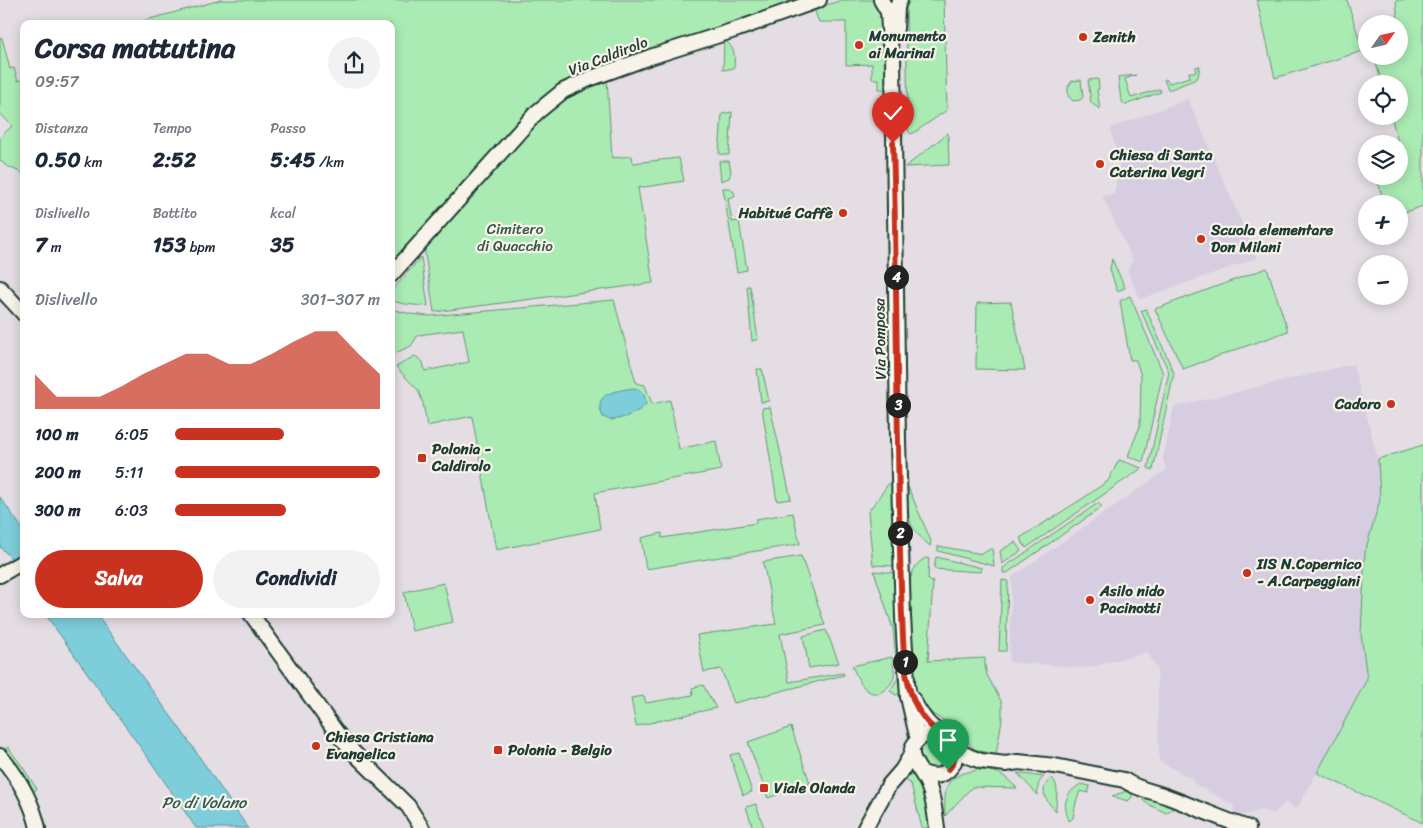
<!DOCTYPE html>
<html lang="it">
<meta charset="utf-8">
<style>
:root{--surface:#fff;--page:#f2f2f3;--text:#1f2937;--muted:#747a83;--accent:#c8321e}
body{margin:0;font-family:Sriracha,sans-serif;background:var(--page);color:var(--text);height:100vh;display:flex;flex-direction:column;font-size:19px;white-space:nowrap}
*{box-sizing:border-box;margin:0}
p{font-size:16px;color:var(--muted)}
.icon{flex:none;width:28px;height:28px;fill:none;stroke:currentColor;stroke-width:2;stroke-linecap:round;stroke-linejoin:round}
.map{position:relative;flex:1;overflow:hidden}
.drawer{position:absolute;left:20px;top:20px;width:375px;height:598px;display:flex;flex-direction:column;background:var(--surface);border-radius:10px;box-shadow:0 2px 12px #0003}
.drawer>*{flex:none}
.needle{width:32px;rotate:56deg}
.fabs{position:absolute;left:1358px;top:15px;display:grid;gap:10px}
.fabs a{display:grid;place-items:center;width:50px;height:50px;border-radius:50%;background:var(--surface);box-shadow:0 2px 12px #0003;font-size:25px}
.pin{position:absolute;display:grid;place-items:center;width:42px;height:42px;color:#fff;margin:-51px -21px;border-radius:50% 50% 50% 0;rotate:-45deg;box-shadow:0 0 5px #0007}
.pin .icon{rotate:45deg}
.km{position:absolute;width:25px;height:25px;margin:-12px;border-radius:50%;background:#222;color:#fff;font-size:14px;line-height:25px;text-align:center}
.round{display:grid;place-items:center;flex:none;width:52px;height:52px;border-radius:26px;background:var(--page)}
.overview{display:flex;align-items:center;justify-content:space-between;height:85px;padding:0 15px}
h1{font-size:28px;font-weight:700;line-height:38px}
.stats{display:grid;grid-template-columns:repeat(3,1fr);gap:8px;height:85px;padding:5px 15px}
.stats div{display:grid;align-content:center}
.stats b{font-size:21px;font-weight:700}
.stats small{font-size:14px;font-weight:400}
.stats p{font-size:14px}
.chart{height:140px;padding:10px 15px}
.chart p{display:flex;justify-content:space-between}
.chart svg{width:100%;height:90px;margin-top:5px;fill:var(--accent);opacity:.7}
.cta{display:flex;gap:10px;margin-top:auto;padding:10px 15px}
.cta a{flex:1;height:58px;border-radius:30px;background:var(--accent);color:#fff;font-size:20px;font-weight:700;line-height:58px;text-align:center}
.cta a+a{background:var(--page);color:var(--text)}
ul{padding:0 15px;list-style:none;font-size:16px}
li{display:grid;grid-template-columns:80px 60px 1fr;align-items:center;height:38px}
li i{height:12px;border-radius:6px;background:var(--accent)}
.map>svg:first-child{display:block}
.built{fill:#d6cde1}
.green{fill:#aaebb4;stroke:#649474}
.water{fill:#7ecdda;stroke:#589398}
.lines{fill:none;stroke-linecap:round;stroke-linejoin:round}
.secondary-casing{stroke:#1f3d34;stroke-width:18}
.secondary{stroke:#f7f3e8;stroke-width:14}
.route-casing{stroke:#fff;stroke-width:10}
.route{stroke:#c8321e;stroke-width:6}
.poi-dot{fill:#c8321e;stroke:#f7f3e8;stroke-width:2}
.labels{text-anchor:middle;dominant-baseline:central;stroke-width:4.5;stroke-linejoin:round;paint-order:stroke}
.poi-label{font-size:15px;font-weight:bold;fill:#1f3d34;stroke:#f7f3e8;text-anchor:start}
.street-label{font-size:15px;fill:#1f3d34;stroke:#f7f3e8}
.park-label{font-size:15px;fill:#345747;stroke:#f7f3e8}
.water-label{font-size:16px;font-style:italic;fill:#325a55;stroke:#f7f3e8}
</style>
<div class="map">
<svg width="1423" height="828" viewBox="0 0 1423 828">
<rect width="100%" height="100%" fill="#e4dde4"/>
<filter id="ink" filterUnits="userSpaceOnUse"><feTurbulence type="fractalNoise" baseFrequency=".02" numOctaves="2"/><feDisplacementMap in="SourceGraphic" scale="10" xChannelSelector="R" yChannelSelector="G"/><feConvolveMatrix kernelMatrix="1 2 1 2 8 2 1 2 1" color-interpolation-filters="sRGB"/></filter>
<g filter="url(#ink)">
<path class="built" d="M1188,99L1257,258L1140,299L1127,270L1133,260L1102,196L1114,194L1119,168L1111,128Z
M1353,364L1378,459L1380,500L1365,552L1361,634L1367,679L1297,809L1285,803L1273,814L1262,810L1240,816L1235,813L1233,805L1192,782L1193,779L1159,761L1157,668L1147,652L1087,668L1009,662L1012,577L1166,470L1163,459L1174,407Z"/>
<path class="green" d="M221,0H801L731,24L664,45L579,75L545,96L533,105L521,117L391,264V24H131Z
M842,0H876L885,15L887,89H879V79H872V64L846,65V22H819L814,9Z
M908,0H944L947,110L915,132L911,134L908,130L906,5Z
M1257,0H1347L1363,51L1275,78Z
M1396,0H1423V206L1399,214V204H1384L1377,178L1382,176H1399V170L1405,168L1391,116H1399V84H1382L1374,56H1399V46H1400Z
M0,38H2L10,69L14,68L18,81L24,79V174L5,165L0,160V137L12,126L0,113Z
M724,40C735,47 735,55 734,68L723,70Z
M1200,66L1198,77L1194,80L1171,89H1168L1164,80L1166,79L1169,83L1190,77L1189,72H1196V67Z
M1136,75L1125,79L1131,98L1160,89L1161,92L1125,105L1121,100L1118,77Z
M607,79L612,158L632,156L633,163L679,158L684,181L638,188L653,283L434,312L424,247L508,153L548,111L582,88Z
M1098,79L1099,89L1097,90L1100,109L1091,103L1088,80Z
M1081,80L1083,97L1080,100L1073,101L1068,96V87L1072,81Z
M732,112L729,155L719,154L722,114Z
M948,133L949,165L905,167Z
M719,161H729L731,172L729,178L721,181Z
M723,188H730L734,192L735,196L728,198L732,222L739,221L747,270L737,272Z
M421,257L428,306C415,305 403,305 391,300V292Z
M1112,259L1125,288L1117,291L1110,269Z
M1267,268L1288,331L1183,369L1155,309Z
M747,286H750L758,339L752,341Z
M1130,296L1163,373L1143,462L1128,456L1140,426L1141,376L1136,360H1130L1120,301Z
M614,300L636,383L645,385L652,404L670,400L679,449L716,441L721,470L595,493L600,529L496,550L472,416L427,426L423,403L418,390L396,367L415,356L423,362L425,371L469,362L463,329L418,335L411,346L391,355V309L411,314L429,316Z
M1011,302L1025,370L976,369L977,303Z
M1146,309L1174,373L1153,470L1148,468L1169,372L1141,311Z
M757,369H762L769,401L761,402Z
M770,407L791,499L777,501L762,408Z
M1423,445V823L1317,773L1367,679L1361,634L1365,552L1380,500L1378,459Z
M891,448H894L895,566L873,565L868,512L892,479Z
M1119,460L1142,468L1026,548L1020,538L1082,499L1108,481Z
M908,487L931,541L930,546C906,525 907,517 908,487Z
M1098,503L1102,507L1007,573H1003V568Z
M793,513L800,544L646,569L641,538L662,533V538L756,523V519Z
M1015,542L1021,551L1002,564L1000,551Z
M938,546L982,554L992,548L994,566L938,551Z
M801,556L825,625L780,634L789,682L843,673L844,675L734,703L721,669L704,672L697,635L776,624L763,562Z
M936,557L982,568L981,572L934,569Z
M926,558L929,559L928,579L930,581L933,582L928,661L985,658V666L987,675L1002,703V719L996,755L974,749L957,729L947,722L934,715L921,702L915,684L912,651L908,589C910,577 914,563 926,558Z
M874,571L896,573L901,693L896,695L890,691L898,678L893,629Z
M1002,580L1008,581L1006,651H999Z
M444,583L453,622L412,631L404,592Z
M826,630L839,663L809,668L803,636Z
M892,657C893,663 895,672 894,677C892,686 879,697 870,692C861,688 856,674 852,666Z
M703,685L716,708L636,726L631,698L644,696L646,703L693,695L692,688Z
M791,727L810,783L768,798L748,742Z
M919 754a15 15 0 1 1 30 0a15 15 0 1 1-30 0Z
M8,747L24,769L37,789L33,792L4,750Z
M739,753L752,792L743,795L730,755Z
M979,770C1001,772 1001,773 1017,788L972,787L945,816C944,785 945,775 979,770Z
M1017,773L1044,777C1038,781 1037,788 1038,795Z
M912,774H915L922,779L933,828H922L911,784L904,779L909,775Z
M1052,778C1061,787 1055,800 1056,811C1046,801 1037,789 1052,778Z
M1081,784L1090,786L1088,793L1080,791L1076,802L1073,818L1069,821C1062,804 1065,793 1081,784Z
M1127,791L1132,793V797L1128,801L1112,796Z
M1145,795L1233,828H1223L1174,808L1166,813L1146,803L1143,800L1142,797Z
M756,804L764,828H753L746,807Z"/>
<path class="water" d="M633,388C642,389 645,394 646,404C640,412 621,420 610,420C609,420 604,417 603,417C591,393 616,391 633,388Z
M0,497L24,531V579L9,556L0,547Z
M45,614H96L181,730L248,828H196L151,762Z"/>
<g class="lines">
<g class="secondary-casing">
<path id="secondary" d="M881,0L888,12L890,44L893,57L898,441L903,617L908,697L918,740
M896,29L897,7L900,0
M391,275L536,113L563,91L589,79L650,57L738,29L819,0
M0,288L24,314
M0,575L24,561
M251,614L337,733L353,752L408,806L422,828
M913,700C917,708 922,716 928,723C939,735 961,742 954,762C951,768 946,773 940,775C933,777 927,775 921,772
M925,735C897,751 921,767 928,785C934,798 935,814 937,828
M953,747L968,756L981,761L1006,764L1018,762L1055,766L1124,780C1138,790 1153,791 1168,797C1195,807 1221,819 1248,828
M0,756C18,777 32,801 38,828
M865,828L889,785L902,770L912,753"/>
</g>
<use href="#secondary" class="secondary"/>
</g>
</g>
<g class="lines" filter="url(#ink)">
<g class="route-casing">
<path id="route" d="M893,143C898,301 896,459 902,616C904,649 902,691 924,718C928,724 934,729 940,734C945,738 950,739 953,746C957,755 954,764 948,770"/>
</g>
<use href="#route" class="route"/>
</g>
<g class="poi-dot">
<circle cx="1083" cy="37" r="5"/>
<circle cx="859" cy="45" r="5"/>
<circle cx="1100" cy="164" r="5"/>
<circle cx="843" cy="213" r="5"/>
<circle cx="1201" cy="239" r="5"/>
<circle cx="1391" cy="404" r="5"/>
<rect x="417" y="453" width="10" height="10" rx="2.5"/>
<circle cx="1247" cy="573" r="5"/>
<circle cx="1090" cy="600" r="5"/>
<circle cx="316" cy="746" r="5"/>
<rect x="493" y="745" width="10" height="10" rx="2.5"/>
<rect x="759" y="783" width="10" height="10" rx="2.5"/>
</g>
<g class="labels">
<g class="poi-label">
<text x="869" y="36">Monumento<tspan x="869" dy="17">ai Marinai</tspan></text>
<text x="1093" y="37">Zenith</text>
<text x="1110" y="155">Chiesa di Santa<tspan x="1110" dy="17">Caterina Vegri</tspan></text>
<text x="833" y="213" text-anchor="end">Habitué Caffè</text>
<text x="1211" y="230">Scuola elementare<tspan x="1211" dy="17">Don Milani</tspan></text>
<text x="1381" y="404" text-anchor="end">Cadoro</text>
<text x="432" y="449">Polonia -<tspan x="432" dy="17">Caldirolo</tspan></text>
<text x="1257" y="564">IIS N.Copernico<tspan x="1257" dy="17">- A.Carpeggiani</tspan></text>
<text x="1100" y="591">Asilo nido<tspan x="1100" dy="17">Pacinotti</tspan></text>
<text x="326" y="737">Chiesa Cristiana<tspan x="326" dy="17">Evangelica</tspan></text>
<text x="508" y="750">Polonia - Belgio</text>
<text x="774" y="788">Viale Olanda</text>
</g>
<g class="street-label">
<text transform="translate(608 56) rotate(-21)">Via Caldirolo</text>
<text transform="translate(880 339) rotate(-91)">Via Pomposa</text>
</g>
<g class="park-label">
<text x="515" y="229">Cimitero<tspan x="515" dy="17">di Quacchio</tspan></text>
</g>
<g class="water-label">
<text x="204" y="802">Po di Volano</text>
</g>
</g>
</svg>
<div class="fabs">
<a><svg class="needle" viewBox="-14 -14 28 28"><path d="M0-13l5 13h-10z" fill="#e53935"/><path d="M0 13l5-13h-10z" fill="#747a83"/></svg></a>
<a><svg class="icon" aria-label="locate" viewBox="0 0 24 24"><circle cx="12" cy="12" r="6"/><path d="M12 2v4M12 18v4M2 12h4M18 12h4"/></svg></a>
<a><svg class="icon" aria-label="layers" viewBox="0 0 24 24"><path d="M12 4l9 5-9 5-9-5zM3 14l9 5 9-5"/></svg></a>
<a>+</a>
<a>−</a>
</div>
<div class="pin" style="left:948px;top:770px;background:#1e9e55"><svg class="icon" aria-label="arrive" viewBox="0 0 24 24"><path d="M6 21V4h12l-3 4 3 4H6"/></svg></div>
<div class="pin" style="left:893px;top:143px;background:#d93025"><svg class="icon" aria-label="check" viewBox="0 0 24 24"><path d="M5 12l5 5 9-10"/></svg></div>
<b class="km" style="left:905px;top:662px">1</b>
<b class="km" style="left:900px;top:533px">2</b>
<b class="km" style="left:898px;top:405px">3</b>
<b class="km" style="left:896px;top:277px">4</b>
<section class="drawer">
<div class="overview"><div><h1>Corsa mattutina</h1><p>09:57</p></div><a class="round"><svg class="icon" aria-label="share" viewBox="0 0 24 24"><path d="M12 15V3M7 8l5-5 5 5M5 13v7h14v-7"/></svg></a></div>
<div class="stats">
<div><p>Distanza</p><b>0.50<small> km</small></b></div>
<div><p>Tempo</p><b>2:52</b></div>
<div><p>Passo</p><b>5:45<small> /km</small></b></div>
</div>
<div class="stats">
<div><p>Dislivello</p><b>7<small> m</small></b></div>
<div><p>Battito</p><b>153<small> bpm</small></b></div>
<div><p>kcal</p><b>35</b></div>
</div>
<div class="chart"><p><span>Dislivello</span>301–307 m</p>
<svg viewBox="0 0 160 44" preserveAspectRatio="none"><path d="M0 44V27L10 38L20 38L30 38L40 33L50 27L60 22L70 17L80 17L90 22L100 22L110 17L120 11L130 6L140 6L150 17L160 27V44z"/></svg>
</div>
<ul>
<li><b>100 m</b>6:05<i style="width:53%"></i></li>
<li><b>200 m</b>5:11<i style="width:100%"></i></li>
<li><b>300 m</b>6:03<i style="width:54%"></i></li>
</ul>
<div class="cta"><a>Salva</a><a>Condividi</a></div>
</section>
</div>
